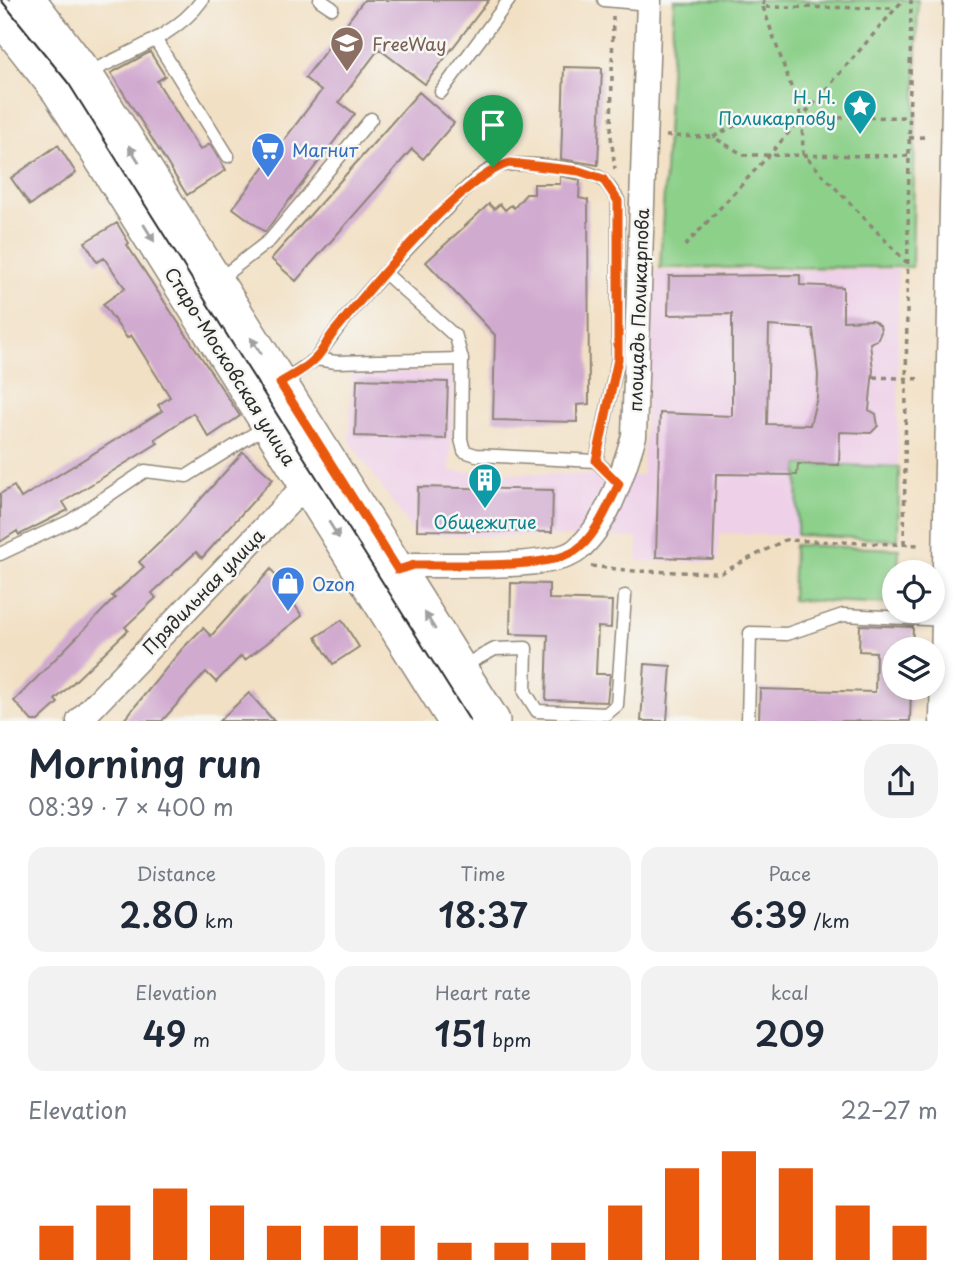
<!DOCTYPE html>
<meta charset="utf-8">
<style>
:root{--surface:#fff;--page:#f2f2f3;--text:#1f2937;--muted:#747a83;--accent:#ea580c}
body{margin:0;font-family:"Playpen Sans",sans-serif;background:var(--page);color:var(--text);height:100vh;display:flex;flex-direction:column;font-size:26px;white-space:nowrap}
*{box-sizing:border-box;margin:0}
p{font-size:23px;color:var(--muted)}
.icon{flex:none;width:38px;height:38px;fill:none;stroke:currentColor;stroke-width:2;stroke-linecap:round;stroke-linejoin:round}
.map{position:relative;height:721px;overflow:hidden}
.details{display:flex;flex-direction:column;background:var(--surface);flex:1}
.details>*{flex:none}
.fabs{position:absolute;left:882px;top:560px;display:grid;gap:14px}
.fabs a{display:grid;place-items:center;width:63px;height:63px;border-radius:50%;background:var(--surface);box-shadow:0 4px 10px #0003;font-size:35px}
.pin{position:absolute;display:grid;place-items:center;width:60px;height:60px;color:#fff;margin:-72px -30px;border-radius:50% 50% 50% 0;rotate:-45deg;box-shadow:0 0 7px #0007}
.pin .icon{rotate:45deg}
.round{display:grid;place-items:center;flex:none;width:74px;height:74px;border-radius:28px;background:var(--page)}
.summary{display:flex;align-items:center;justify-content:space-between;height:119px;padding:0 28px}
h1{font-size:38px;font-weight:600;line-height:52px}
.stats{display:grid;grid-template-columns:repeat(3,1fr);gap:10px;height:119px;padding:7px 28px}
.stats div{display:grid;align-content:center;border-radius:18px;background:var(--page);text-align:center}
.stats b{font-size:35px;font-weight:600}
.stats small{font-size:19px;font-weight:400}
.stats p{font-size:19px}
.chart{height:196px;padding:14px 28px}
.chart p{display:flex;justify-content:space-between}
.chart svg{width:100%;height:126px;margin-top:7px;stroke:var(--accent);stroke-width:6}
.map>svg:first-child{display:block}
.built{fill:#eed0e8}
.green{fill:#8cd08a;stroke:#5c7e5a;stroke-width:2}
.building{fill:#d1aad0;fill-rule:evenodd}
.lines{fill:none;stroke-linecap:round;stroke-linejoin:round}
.lane-casing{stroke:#8e8678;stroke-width:15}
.street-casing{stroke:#8e8678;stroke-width:27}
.secondary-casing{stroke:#8e8678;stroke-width:38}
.primary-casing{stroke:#8e8678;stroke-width:41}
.path{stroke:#8e8678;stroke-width:3.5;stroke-dasharray:5 5;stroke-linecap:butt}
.lane{stroke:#fff;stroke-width:12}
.street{stroke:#fff;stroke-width:24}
.secondary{stroke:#fff;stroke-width:35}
.primary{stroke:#fff;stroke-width:38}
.tram{stroke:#2b2b2b;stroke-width:2}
.oneway{fill:#a0a0a0}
.route-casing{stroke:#fff;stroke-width:14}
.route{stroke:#ea580c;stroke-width:9}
.labels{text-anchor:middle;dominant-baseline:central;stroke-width:5;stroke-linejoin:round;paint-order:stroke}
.education-label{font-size:18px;fill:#785e54;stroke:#f6f6f2;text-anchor:start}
.culture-label{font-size:18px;fill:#0d838f;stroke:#f6f6f2;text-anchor:end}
.shop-label{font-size:18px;fill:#366cbe;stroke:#f6f6f2;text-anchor:start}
.street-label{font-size:18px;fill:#2b2b2b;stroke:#f6f6f2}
</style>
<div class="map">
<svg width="966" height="721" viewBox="0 0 966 721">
<rect width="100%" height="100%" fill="#f6f6f2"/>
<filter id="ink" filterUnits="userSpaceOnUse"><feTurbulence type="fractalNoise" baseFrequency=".0143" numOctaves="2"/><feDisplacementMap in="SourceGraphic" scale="14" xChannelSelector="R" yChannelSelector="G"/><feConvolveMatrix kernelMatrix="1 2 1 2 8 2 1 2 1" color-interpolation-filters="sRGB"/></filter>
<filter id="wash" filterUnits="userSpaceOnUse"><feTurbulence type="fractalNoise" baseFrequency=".00686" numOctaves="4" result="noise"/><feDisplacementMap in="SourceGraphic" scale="28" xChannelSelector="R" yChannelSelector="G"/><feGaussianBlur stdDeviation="1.57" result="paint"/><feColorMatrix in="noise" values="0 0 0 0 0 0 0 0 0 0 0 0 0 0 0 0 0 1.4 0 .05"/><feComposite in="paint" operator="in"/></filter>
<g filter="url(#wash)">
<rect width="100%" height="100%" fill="#f2e0c4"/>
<path class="built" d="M898,269V540L720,533L718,562L637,561L638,538L415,535L349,440L352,370L455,373L450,471L642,476L654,271Z"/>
<path class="green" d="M674,0H918L912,267L660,268Z
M798,464L899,467L898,540L797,535Z
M794,545L899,549L898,572H894V604L792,600Z"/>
<g id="blocks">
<path class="building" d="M364,0H489L425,84L379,49L339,102L355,114L265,232L233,208L321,91L305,78Z
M150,52L165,76L157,81L200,150L210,144L226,170L187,195L111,73Z
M564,67L602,68L598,165L561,159Z
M419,92L454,123L423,159L412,149L296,281L271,259Z
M58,145L76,173L30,205L11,178Z
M560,176L580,180L579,198L588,200L589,404L577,405V422L493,420L495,335L426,262L489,204L494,209L500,204L505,210L511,205L514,208L526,194H534V184H560Z
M117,223L129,243L127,245L240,416L209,437L193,413L155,439L158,443L63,502L68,510L19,535L17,531L0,542V494L14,486L21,498L162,411L158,405L170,397L131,335L127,338L103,304L125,288L104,258L97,262L85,242Z
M800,275V285L843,287V321L872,320L880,325L881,332L877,340L870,343L873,370L869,410L876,414L878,426L871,433L840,432L839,465L798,464L797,475L716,474L713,559L656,557L660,413L732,416V314L668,315L669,276ZM769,326L813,329L818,375L817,397L810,425L767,424Z
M357,379L448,382L446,439L355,436Z
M243,452L273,479L202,558L196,552L152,593L156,598L125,627L128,630L55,700L58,703L38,721H32L14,701L115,598L112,596L144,567L139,562L173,530Z
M418,487L553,490L552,532L417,530Z
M271,569L302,616L245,660L241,656L216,682L206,672L162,721H123L182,649L203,628L211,636Z
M511,583L549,584V599L612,601L611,628L598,627L596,674H610L607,702L546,700L548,635L510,634Z
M342,620L359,647L333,664L316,637Z
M860,625L913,627L912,649H894V688H911L910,721H759L760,689L875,692L876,652L859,651Z
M645,664L671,666L667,721H641Z
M249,693L274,721H219Z"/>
</g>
</g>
<g filter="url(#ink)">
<use href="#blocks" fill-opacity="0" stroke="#8e8678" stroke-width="2"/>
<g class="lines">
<g class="lane-casing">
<path id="lane" d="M320,0L332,8
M604,0L649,4
M155,39L228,156
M86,74C124,54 177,36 202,0
M441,92L509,0
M385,273L456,337L462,359
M218,280L270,240L371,119
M316,359C350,306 397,260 441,214C457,199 473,178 493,168C510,159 586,168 602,179C608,184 614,194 618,200V359L596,461
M280,383L316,359L336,362L462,359L461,439L464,451L476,455L596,461L619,483
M0,554L70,521L145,471L187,476L268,425
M459,668L495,649L526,648L525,692L537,711L606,714L617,705L625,596
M748,721L750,633L787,634L843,615L947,620"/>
</g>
<g class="street-casing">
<path id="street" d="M399,570L414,565C449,564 553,570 577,550C609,523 622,474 634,436L649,0
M79,721L318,472"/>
</g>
<g class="secondary-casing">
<path id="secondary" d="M28,0L85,75L492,721
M0,15L59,90L456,721"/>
</g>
<g class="primary-casing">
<path id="primary" d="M949,721L963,0"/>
</g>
<path class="path" d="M764,0L763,7L896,8
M763,7L802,118L803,154L906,262
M613,16L611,136L615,169
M666,136L713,137
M909,138L924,137
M908,156L744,155L713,137L748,119L909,117
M685,246L771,153L903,0
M873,377L922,379
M904,544L911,0
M591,566L634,571L721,573L785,540L921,545"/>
<use href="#lane" class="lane"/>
<use href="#street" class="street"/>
<use href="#secondary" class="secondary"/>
<use href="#primary" class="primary"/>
<path class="tram" d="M1,0L69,84L470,721"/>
</g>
<defs><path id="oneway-solid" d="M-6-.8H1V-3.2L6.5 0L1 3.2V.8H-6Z" transform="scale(1.75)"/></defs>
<g class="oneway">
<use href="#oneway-solid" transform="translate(134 154) rotate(-122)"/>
<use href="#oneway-solid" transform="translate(149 233) rotate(58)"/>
<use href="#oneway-solid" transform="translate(256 346) rotate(-123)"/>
<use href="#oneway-solid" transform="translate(334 530) rotate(58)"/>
<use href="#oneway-solid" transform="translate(430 621) rotate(-122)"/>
</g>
</g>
<g class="lines" filter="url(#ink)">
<g class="route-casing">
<path id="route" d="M510,163L579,171L603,179L618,201V359L596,461L619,484C608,505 596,537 575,551C546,570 451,564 414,565L398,570L280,383C291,376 306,369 315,359C323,352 327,340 334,332C368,291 462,175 510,163Z"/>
</g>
<use href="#route" class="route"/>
</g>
<defs>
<g id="school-pin" transform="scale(1.75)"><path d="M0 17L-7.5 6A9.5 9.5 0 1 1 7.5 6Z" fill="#8d6e63" stroke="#f6f6f2"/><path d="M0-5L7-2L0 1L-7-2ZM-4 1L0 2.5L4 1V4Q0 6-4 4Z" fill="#fff"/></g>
<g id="sight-pin" transform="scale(1.75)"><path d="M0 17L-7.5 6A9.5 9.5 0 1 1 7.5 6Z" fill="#0f9aa8" stroke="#f6f6f2"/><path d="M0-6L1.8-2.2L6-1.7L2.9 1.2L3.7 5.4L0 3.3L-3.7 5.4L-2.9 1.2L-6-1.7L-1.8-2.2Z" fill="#fff"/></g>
<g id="supermarket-pin" transform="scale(1.75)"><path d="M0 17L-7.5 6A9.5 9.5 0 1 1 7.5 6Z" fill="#3f7fe0" stroke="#f6f6f2"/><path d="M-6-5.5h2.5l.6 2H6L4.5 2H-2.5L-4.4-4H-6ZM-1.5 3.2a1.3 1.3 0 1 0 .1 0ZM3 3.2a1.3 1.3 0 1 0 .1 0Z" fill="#fff"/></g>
<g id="building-pin" transform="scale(1.75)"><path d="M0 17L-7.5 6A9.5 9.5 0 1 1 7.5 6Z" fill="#0f9aa8" stroke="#f6f6f2"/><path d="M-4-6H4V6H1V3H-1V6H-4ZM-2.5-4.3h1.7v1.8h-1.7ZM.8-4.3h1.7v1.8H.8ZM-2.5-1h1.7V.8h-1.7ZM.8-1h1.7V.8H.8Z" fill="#fff"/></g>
<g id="shop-pin" transform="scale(1.75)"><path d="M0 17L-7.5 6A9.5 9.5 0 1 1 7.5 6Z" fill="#3f7fe0" stroke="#f6f6f2"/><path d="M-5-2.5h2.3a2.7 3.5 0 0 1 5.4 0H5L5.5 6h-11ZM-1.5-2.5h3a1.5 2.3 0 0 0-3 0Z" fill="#fff"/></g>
</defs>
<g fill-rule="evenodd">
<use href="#school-pin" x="347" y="43"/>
<use href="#sight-pin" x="860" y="106"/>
<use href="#supermarket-pin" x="268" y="149"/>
<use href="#building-pin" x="485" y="480"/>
<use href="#shop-pin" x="288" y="583"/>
</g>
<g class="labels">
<g class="education-label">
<text x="372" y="43">FreeWay</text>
</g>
<g class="culture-label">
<text x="836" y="96">Н. Н.<tspan x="836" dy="21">Поликарпову</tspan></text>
<text x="485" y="521" text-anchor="middle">Общежитие</text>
</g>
<g class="shop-label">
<text x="292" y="149">Магнит</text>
<text x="312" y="583">Ozon</text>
</g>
<g class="street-label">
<text transform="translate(638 310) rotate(-88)">площадь Поликарпова</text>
<text transform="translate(231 366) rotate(58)">Старо-Московская улица</text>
<text transform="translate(203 591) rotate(-46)">Прядильная улица</text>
</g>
</g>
</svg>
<div class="fabs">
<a><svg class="icon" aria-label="locate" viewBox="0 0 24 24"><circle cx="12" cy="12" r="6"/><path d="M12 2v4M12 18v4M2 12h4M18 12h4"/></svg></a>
<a><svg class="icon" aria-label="layers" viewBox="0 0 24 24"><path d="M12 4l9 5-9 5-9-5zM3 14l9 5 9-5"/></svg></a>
</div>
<div class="pin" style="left:493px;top:167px;background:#1e9e55"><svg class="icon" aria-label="arrive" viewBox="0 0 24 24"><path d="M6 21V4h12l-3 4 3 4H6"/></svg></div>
</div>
<section class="details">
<div class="summary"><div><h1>Morning run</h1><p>08:39 · 7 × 400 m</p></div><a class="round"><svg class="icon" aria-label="share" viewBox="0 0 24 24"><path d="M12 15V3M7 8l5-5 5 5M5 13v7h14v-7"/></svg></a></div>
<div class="stats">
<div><p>Distance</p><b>2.80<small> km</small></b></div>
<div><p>Time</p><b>18:37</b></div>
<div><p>Pace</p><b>6:39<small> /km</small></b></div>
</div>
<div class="stats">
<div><p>Elevation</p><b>49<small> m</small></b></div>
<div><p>Heart rate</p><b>151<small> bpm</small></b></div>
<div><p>kcal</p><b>209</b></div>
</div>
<div class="chart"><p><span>Elevation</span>22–27 m</p>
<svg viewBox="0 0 160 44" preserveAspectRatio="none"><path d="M5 44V32M15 44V25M25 44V19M35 44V25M45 44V32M55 44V32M65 44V32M75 44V38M85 44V38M95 44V38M105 44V25M115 44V12M125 44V6M135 44V12M145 44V25M155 44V32"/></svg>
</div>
</section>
